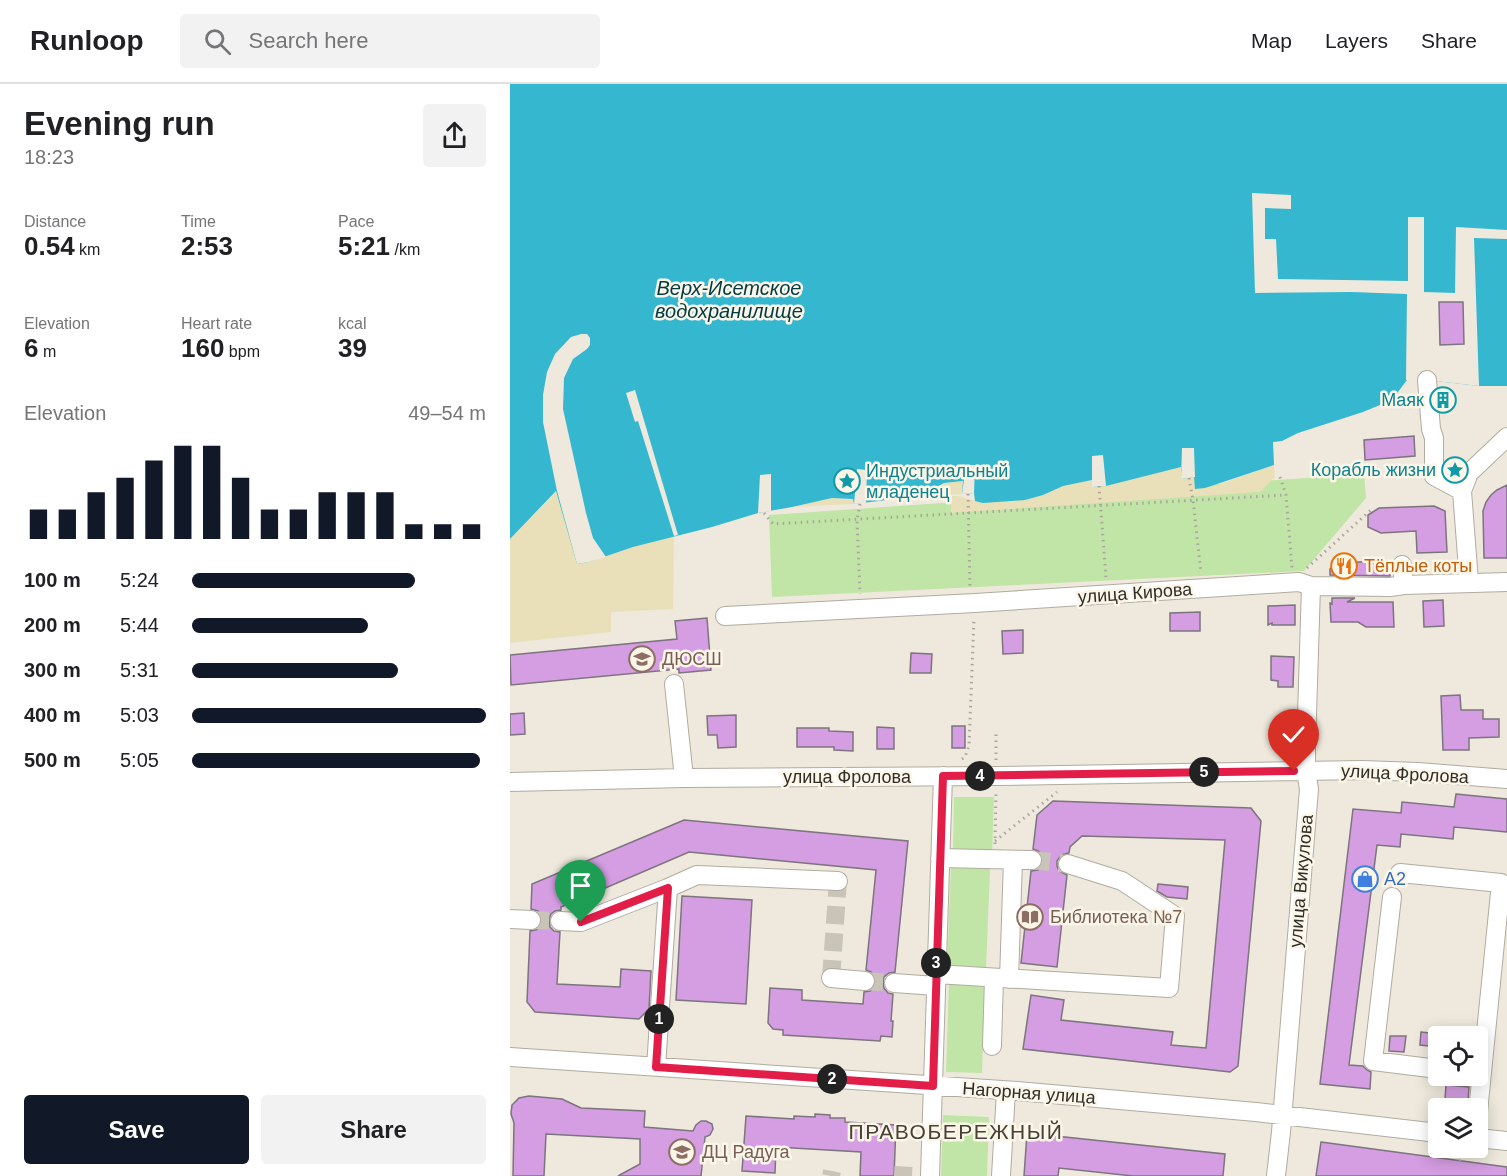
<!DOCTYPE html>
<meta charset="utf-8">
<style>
:root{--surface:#fff;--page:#f2f2f2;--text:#202124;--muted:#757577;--line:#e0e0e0;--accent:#111827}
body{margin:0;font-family:Arial,sans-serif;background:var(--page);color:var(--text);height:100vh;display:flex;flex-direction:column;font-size:22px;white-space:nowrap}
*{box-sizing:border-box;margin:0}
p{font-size:20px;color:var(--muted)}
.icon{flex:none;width:33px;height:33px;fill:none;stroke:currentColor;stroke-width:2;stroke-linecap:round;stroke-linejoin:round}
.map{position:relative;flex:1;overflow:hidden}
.details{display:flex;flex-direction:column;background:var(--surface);width:510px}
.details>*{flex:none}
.tools{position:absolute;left:918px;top:942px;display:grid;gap:12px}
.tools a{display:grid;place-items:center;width:60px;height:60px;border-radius:6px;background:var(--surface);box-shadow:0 3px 15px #0003;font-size:30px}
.pin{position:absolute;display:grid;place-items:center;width:51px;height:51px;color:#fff;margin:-62px -26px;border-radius:50% 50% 50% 0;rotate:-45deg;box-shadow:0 0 6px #0007}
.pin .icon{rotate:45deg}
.km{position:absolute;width:30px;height:30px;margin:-15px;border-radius:50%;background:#222;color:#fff;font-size:16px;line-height:30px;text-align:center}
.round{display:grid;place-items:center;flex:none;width:63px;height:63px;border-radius:6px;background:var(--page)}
.headline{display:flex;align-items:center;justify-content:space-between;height:102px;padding:0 24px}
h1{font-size:33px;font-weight:700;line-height:45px}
.stats{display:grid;grid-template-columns:repeat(3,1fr);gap:9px;height:102px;padding:6px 24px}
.stats div{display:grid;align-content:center}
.stats b{font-size:26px;font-weight:700}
.stats small{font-size:16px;font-weight:400}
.stats p{font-size:16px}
.chart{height:168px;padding:12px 24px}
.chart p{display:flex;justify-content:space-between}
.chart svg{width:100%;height:108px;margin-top:6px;stroke:var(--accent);stroke-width:6}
.cta{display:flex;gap:12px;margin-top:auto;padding:12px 24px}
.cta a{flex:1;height:69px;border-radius:6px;background:var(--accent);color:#fff;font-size:24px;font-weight:700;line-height:69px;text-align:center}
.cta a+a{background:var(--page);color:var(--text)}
ul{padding:0 24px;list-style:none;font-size:20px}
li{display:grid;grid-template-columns:96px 72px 1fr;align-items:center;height:45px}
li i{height:15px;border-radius:8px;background:var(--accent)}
header{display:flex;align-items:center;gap:36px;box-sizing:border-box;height:84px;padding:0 30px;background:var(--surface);border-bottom:2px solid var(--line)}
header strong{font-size:28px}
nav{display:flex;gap:33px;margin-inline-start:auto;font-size:21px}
.search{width:420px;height:54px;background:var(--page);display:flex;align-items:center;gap:15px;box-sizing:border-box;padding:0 21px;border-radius:6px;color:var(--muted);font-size:22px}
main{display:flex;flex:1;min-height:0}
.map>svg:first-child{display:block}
.green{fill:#c0e5a6}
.sand{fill:#e9e0ba}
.water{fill:#35b7cf}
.pier{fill:#eee9dc}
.building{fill:#d59de2;stroke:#7c747e;stroke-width:1.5}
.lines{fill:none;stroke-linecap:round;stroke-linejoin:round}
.minor-tunnel{stroke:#c8c4b8;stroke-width:18;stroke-dasharray:18 9;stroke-linecap:butt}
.minor-casing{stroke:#b1aba0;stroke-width:20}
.path{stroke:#a9a59b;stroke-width:3;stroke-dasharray:1.5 4.5;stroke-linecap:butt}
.minor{stroke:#fff;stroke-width:18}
.route-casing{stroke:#fff;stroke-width:12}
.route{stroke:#e11d48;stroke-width:8}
.labels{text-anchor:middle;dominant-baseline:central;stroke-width:5;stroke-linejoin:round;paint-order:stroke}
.culture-label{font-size:18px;fill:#0d838f;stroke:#fcf6e9;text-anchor:end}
.food-label{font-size:18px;fill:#c56008;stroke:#fcf6e9;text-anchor:start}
.street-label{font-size:18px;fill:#302e29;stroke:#fcf6e9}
.education-label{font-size:18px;fill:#785e54;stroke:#fcf6e9;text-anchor:start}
.shop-label{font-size:18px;fill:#366cbe;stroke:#fcf6e9;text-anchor:start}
.water-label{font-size:20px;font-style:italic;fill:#003b45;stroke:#fcf6e9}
.quarter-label{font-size:21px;letter-spacing:1.5px;fill:#464137;stroke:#fcf6e9}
</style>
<header>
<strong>Runloop</strong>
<div class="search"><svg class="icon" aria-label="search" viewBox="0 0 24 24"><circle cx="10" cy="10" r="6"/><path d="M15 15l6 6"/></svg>Search here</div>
<nav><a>Map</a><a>Layers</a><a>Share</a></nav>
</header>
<main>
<section class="details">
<div class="headline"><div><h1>Evening run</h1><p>18:23</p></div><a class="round"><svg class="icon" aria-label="share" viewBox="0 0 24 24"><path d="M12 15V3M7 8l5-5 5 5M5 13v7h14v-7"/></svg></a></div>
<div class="stats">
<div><p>Distance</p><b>0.54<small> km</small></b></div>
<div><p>Time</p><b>2:53</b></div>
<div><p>Pace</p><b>5:21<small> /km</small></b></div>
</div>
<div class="stats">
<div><p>Elevation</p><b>6<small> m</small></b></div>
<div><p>Heart rate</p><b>160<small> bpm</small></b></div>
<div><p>kcal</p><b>39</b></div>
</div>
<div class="chart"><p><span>Elevation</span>49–54 m</p>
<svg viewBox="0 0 160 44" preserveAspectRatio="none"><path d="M5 44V32M15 44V32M25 44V25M35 44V19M45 44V12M55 44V6M65 44V6M75 44V19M85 44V32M95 44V32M105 44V25M115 44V25M125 44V25M135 44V38M145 44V38M155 44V38"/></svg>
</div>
<ul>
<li><b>100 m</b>5:24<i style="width:76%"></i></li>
<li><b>200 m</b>5:44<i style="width:60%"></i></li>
<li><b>300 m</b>5:31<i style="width:70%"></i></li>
<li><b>400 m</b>5:03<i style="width:100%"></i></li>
<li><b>500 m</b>5:05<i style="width:98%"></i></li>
</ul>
<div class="cta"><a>Save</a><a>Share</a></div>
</section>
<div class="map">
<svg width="997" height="1092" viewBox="0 0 997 1092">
<rect width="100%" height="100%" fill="#eee9dc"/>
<path class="green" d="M854,390L856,414L794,487L262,513L259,431Z
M444,713H484L482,772L451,771L443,765Z
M441,783L480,785L476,886L437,885Z
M439,898L475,899L472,989L436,988Z
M433,1031L479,1033L477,1092H431Z"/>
<path class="sand" d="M764,381L765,393L750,408L441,429V412H448L473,419L533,411L553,402L582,396L596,402L671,382L685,393L686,405L707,401Z
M453,397L452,410L409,412L434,399Z
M47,407L67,479L79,478L123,463L164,452L163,525L101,528V548L0,559V455Z
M322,414L344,415V420L282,423Z"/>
<path class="water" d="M0,0H997V302H969L917,296H897L882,316L853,328L788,349L772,357L763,358L764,381L695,404L685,405L684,393L671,395V383L596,402L582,403V396L553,402L533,411L515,416L473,419L465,417L464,409L452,410L453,397L434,399L409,412L344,420L343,415L322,414L282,423L248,429L202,443L123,463L79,478L67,480L46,407L0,455Z"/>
<path class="pier" d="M742,109L781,111V125L755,124V155H766L768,195L898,197V133H914V208L945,209L946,143L997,146V155L964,154L969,302L917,296H896L897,210L842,208L745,209Z
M71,250H77L80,254V261L77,265L63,275L54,294L53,325L76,429L83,454L96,473L79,478L67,480L47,407L33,338V311L37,288L45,270L61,253Z
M125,306L168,451L164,452L128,337L125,338L116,309Z
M672,364H684L685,393L671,395Z
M593,371L596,402L582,403V372Z
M456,381H465L464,409L452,410Z
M347,385L357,386L356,419L344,420Z
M261,390V427L248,429L250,391Z"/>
<path class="building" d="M929,218H953L954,260L930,261Z
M904,352L905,372L855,376L854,356Z
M997,401V474H974L973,427L976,418L981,411L987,406Z
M924,422L935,427L937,468L907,469L906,447L871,449L858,443V431L869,424Z
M869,477L879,482L880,492L820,491V485L829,479Z
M822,514H845L837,518H883L884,543H856L848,538H821L820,519L822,520Z
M933,516L934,542L914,543L913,517Z
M785,521V541H762V539L758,541V522Z
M690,528V547H660V529Z
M197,534L201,586L169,589V585L1,601L0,571L167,555L165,537Z
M513,546V569L493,570L492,547Z
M401,569L422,570L421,589H400Z
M761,572L784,573L783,603H768V597L761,596Z
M950,611L951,626H973V635H989V653L959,654V666H933L931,612Z
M14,629L15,650L0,651V630Z
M226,631V663L208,664L207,651H198L197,632Z
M442,642H455V664H442Z
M367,643L384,644V665H367Z
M287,644H319V647L343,648V667L324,666V663H287Z
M946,710L997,715V748L944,743L943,755L891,750L890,763L867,761L839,981L853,982L857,986L861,988L860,1005L810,1000L843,725L891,729L892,718L944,723Z
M543,717L741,724L751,737L728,982L720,988L513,965L521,911L554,916L551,936L663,948L661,961L696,964L715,756L572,752L560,763L559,769L551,771L547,777V782L549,787L557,791L547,883L511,879L521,787L528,786L531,782L533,777L532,770L528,767L523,765L527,731Z
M174,736L398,757L385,888L379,889L374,893L373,898L374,904L378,909L383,910L381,937H383L382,953L371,952L370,957L273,951V946L263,945L258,939L260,904L292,906V916L353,920L354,908L360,907L364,903L366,899L365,892L361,888L356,886L366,786L179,768L51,823V826L45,827L41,830L39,836L40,843L44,847L50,848L47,900L110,903L111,885L141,887L139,925L129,935L25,928L17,918L20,847L26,846L30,843L32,836L31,830L28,827L21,825L22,800Z
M648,800L678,803L677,815L657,813L647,807Z
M172,812L242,816L236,920L166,916Z
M911,948L928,950V963L910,961Z
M880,952H896L894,968L879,967Z
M936,1001L959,1003L958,1017L935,1015Z
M19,1012L52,1015L71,1024L135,1027L134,1043L183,1047L186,1041L191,1037H196L202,1040L203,1045L200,1051L195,1053L191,1092H108L130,1080V1055L36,1050L34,1092H3L4,1039L1,1030L2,1021L9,1014Z
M305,1030L320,1031V1034H335V1038L386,1041L384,1092H350L351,1068L266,1063L265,1089L232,1087L236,1032L284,1035V1032L305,1033Z
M517,1049L715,1070L713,1092H623L549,1084L548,1092H514Z
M811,1058L997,1083V1092H806Z"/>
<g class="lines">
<path class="minor-tunnel" d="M522,776L558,780
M21,836L50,837
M321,894L328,797
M355,897L384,899
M384,1091L402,1092
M321,1092L322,1087"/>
<g class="minor-casing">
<path id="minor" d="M917,296L921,345L924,354V392L952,407L959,498
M952,407L959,389L997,353
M892,481L894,501
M215,532L465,519L789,498L801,502L880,503L894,501L997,498
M164,600L174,694
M0,698L174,694L486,692L852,686L908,688L997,695
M430,774L522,776
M890,789L991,799L968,1028
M882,813L863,977L928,985
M0,835L21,836
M50,837L71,838L158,804
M426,890L659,904L665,832L612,797L558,780
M321,894L355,897
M499,895L503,776
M384,899L426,902
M482,962L484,894
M0,973L507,1007L746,1028L928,1049
M146,983L158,804L187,791L328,797
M968,1054L997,1057
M420,1092L433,692
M491,1092L496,1007
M766,1092L771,1048L799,705L796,687V664L801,502"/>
</g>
<path class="path" d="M770,393L776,411L782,484
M679,394L683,416L691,489
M589,402L596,494
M458,410L460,505
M350,420L347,436L350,510
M254,429L263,440L776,411
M797,484L862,425
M452,675L455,673L459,662L464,534
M486,676V650
M485,757L547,708
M485,760L486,707
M950,1077L951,1069"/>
<use href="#minor" class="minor"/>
</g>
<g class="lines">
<g class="route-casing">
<path id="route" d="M71,838L158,804L146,983L423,1002L433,692L784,687"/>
</g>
<use href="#route" class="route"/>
</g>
<defs>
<g id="building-ring" transform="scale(1.35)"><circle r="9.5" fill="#fcf6e9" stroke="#0f9aa8" stroke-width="1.5"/><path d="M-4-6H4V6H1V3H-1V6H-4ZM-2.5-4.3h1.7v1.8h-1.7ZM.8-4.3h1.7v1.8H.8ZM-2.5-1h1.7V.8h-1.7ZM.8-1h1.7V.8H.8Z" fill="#0f9aa8"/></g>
<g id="sight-ring" transform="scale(1.35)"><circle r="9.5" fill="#fcf6e9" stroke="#0f9aa8" stroke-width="1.5"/><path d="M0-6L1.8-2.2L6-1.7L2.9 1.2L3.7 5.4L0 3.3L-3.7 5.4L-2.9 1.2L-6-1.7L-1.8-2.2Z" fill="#0f9aa8"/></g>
<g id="restaurant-ring" transform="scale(1.35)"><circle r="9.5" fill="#fcf6e9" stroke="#e8710a" stroke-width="1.5"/><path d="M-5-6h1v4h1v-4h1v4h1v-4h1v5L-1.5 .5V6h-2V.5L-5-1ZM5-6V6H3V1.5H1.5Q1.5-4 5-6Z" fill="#e8710a"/></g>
<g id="school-ring" transform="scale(1.35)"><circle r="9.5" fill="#fcf6e9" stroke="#8d6e63" stroke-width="1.5"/><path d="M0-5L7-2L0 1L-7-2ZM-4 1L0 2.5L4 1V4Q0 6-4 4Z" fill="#8d6e63"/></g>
<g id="shop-ring" transform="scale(1.35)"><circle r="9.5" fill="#fcf6e9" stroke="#3f7fe0" stroke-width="1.5"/><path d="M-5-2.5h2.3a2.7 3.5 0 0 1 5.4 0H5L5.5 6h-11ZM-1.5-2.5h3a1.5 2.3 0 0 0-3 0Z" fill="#3f7fe0"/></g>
<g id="library-ring" transform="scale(1.35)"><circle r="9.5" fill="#fcf6e9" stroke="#8d6e63" stroke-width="1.5"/><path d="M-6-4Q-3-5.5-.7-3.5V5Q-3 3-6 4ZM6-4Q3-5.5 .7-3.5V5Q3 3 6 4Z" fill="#8d6e63"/></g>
</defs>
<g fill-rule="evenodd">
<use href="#building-ring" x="933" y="316"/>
<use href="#sight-ring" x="945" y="386"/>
<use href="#sight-ring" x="337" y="397"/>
<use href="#restaurant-ring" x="834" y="482"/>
<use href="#school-ring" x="132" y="575"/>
<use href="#shop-ring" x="855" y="795"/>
<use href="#library-ring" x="520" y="833"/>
<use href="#school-ring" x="172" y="1068"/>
</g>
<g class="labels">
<g class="culture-label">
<text x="914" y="316">Маяк</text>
<text x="926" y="386">Корабль жизни</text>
<text x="356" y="387" text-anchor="start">Индустриальный<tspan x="356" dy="21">младенец</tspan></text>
</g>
<g class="food-label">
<text x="854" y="482">Тёплые коты</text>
</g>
<g class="street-label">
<text transform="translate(625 509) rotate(-4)">улица Кирова</text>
<text transform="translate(895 690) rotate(3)">улица Фролова</text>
<text x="337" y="693">улица Фролова</text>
<text transform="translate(791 797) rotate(-85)">улица Викулова</text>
<text transform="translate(519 1009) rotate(4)">Нагорная улица</text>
</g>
<g class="education-label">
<text x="152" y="575">ДЮСШ</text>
<text x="540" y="833">Библиотека №7</text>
<text x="192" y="1068">ДЦ Радуга</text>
</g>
<g class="shop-label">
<text x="874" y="795">А2</text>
</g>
<g class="water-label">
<text x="219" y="204">Верх-Исетское<tspan x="219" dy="23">водохранилище</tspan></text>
</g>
<g class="quarter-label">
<text x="446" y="1047">ПРАВОБЕРЕЖНЫЙ</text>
</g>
</g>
</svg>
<div class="tools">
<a><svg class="icon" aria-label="locate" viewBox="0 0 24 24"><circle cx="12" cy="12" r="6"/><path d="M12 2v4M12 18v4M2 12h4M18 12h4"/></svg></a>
<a><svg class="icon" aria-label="layers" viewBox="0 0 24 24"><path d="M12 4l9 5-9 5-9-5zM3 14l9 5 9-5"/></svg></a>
</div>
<div class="pin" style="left:71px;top:838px;background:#1e9e55"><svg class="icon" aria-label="arrive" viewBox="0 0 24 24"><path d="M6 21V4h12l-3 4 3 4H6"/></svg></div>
<div class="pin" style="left:784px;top:687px;background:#d93025"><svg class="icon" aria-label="check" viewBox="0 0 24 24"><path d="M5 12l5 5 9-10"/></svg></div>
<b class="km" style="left:149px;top:935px">1</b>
<b class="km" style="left:322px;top:995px">2</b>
<b class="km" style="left:426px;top:879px">3</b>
<b class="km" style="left:470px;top:692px">4</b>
<b class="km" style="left:694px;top:688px">5</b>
</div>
</main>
